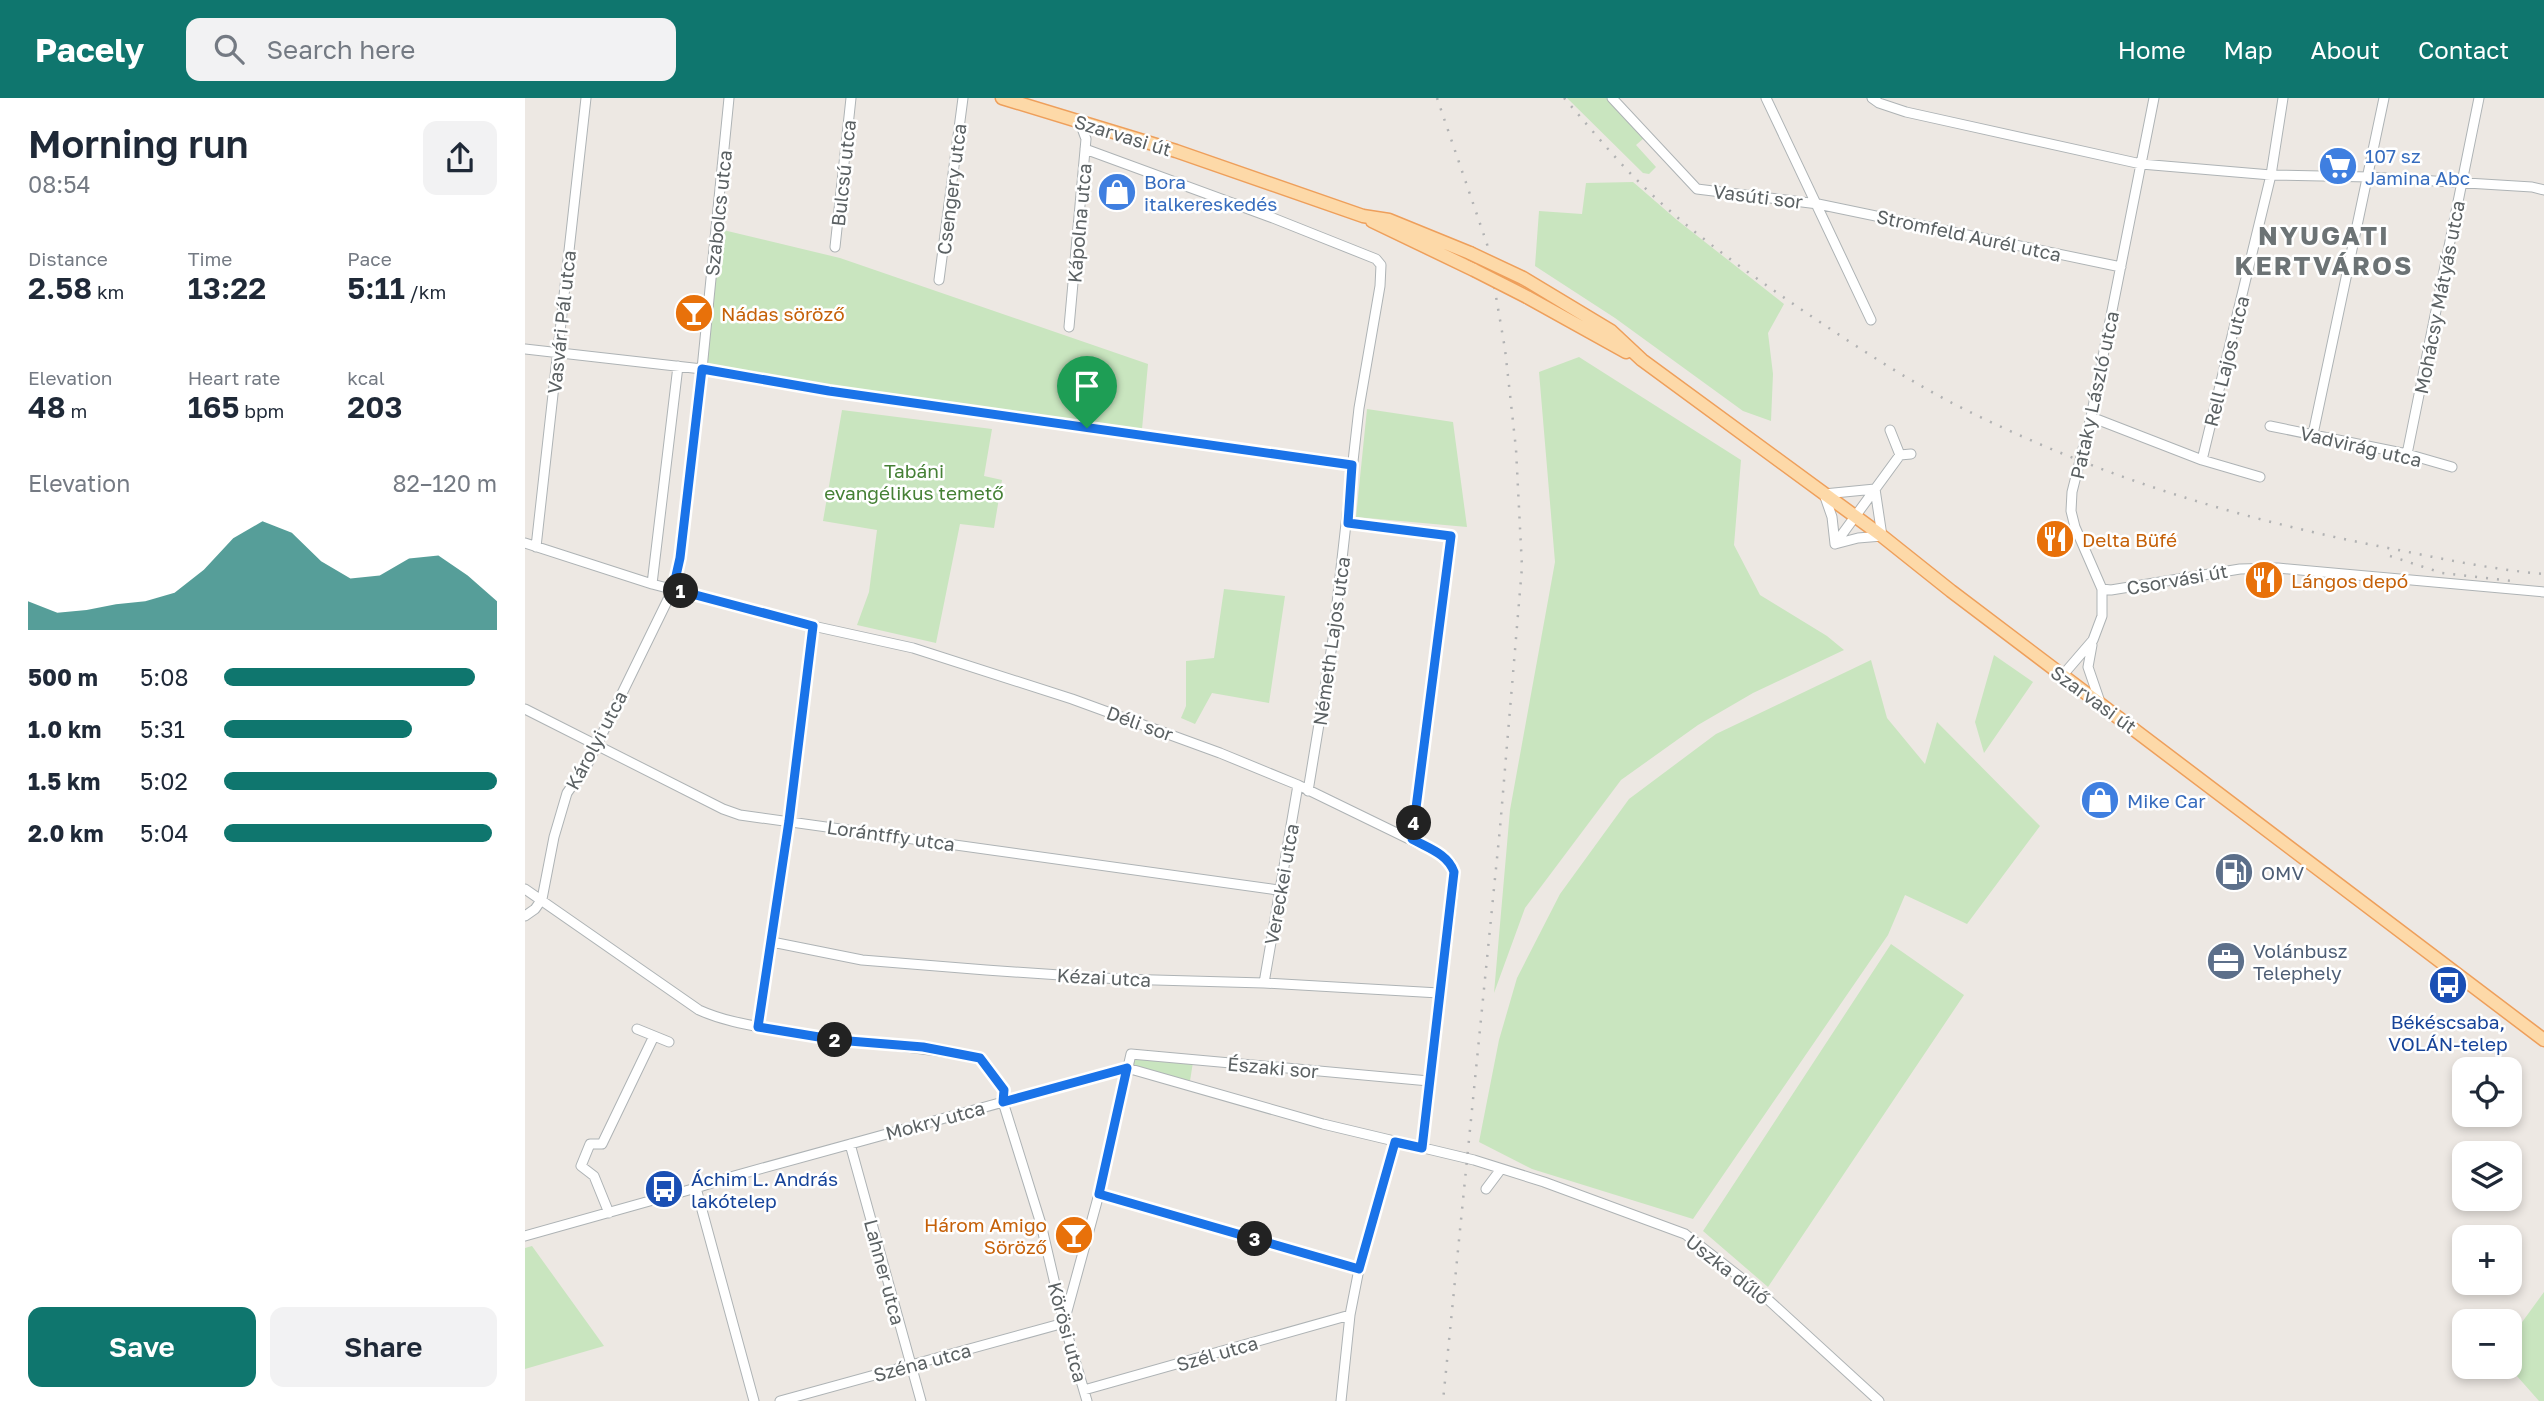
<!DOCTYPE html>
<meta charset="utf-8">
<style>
:root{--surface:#fff;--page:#f2f2f3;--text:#1f2937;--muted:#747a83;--accent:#0f766e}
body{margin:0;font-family:"Golos Text",sans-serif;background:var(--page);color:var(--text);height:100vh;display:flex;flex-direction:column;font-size:26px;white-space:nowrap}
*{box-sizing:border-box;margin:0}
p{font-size:23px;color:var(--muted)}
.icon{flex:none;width:38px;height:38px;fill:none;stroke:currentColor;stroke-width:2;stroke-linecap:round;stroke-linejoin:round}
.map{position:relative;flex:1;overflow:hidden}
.sheet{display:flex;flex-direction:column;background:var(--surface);width:525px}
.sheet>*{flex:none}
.fabs{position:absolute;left:1927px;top:959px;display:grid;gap:14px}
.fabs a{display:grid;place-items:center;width:70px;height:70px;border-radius:14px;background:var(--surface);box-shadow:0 4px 10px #0003;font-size:35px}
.pin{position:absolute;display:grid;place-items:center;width:60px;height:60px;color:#fff;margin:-72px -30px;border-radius:50% 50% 50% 0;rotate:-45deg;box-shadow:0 0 7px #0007}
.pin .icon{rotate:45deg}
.km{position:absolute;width:35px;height:35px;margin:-18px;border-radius:50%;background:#222;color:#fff;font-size:19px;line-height:35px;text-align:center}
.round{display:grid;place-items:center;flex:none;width:74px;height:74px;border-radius:14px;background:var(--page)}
.headline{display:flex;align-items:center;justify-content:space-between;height:119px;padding:0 28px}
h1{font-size:38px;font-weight:600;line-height:52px}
.stats{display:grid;grid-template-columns:repeat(3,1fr);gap:10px;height:119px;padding:7px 28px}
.stats div{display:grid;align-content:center}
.stats b{font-size:30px;font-weight:600}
.stats small{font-size:19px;font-weight:400}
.stats p{font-size:19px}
.chart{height:196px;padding:14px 28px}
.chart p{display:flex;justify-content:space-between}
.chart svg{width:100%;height:126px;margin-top:7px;fill:var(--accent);opacity:.7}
.cta{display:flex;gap:14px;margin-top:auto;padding:14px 28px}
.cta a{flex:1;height:80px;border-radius:14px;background:var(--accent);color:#fff;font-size:28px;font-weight:600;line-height:80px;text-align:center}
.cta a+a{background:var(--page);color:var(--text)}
ul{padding:0 28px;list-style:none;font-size:23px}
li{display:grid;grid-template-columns:112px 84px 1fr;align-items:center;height:52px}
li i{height:18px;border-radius:9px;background:var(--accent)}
header{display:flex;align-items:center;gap:42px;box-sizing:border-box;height:98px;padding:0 35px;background:var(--accent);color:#fff}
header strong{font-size:33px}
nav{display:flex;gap:38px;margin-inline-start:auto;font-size:24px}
.search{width:490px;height:63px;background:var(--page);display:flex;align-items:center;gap:18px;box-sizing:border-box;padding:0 24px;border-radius:14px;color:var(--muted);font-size:26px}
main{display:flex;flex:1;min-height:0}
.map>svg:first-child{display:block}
.green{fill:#c9e5bf}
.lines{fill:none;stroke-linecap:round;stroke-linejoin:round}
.minor-casing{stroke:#aeb3b5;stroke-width:11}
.major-casing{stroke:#ee9f5b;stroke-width:15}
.minor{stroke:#fff;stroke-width:9}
.major{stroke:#fdd9a8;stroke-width:12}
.rail{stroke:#b1b2b3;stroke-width:2.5;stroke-dasharray:2 9;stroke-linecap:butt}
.major-bridge-casing{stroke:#ee9f5b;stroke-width:15;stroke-linecap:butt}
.major-bridge{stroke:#fdd9a8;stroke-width:12}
.route-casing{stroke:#fff;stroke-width:14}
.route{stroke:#1a73e8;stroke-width:9}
.labels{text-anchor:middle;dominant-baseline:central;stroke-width:5;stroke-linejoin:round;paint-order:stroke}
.street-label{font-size:19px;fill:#5b6163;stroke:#fff}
.shop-label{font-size:19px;fill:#366cbe;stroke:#fff;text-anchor:start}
.food-label{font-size:19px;fill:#c56008;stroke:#fff;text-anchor:start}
.park-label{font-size:19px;fill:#458035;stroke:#fff}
.service-label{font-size:19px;fill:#4e5e75;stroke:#fff;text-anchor:start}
.transit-label{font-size:19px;fill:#164399;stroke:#fff}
.district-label{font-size:26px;font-weight:bold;letter-spacing:2px;fill:#6c7375;stroke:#fff}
</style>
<header>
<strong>Pacely</strong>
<div class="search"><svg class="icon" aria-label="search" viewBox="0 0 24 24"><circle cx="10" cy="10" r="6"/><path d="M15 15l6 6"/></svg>Search here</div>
<nav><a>Home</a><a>Map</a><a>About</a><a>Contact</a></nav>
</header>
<main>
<section class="sheet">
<div class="headline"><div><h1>Morning run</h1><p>08:54</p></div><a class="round"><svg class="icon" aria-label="share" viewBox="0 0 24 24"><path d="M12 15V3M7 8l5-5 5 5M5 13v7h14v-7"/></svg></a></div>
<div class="stats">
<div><p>Distance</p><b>2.58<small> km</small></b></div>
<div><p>Time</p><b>13:22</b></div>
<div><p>Pace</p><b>5:11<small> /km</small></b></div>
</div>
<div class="stats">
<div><p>Elevation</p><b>48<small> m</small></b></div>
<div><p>Heart rate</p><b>165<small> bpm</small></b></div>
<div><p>kcal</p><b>203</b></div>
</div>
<div class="chart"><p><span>Elevation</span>82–120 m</p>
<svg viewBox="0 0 160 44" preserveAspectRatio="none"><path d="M0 44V34L10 38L20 37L30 35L40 34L50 31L60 23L70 12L80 6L90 10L100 20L110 26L120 25L130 19L140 18L150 25L160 34V44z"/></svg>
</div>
<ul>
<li><b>500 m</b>5:08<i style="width:92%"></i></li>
<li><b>1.0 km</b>5:31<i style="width:69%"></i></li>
<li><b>1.5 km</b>5:02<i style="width:100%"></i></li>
<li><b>2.0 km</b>5:04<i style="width:98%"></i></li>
</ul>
<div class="cta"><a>Save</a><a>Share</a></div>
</section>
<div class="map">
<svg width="2019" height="1303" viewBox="0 0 2019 1303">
<rect width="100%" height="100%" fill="#ede8e3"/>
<path class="green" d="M1042,0H1081L1119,40L1111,47L1131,69L1124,76L1118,75Z
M1108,84L1152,122L1259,206L1243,235L1248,276L1246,323L1218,313L1090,220L1010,168L1014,113L1057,116L1061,85Z
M194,131L315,160L623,266L617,331L177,271Z
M1054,259L1216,362L1209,447L1235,497L1302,538L1319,552L1228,595L1173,627L1096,682L1000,810L969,895L985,712L1030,464L1014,274Z
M842,311L928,324L942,429L831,419Z
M317,312L467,331L459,378L477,382L469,430L435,426L411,545L332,527L344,494L352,432L298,423Z
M699,491L760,498L744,605L687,595L670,626L656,620L661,608V563L689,560Z
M1469,557L1508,584L1459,655L1450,624Z
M1346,562L1362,620L1400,666L1412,624L1515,728L1442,826L1380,797L1363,837L1168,1121L1007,1071L954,1044L974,942L992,880L1035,796L1104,701L1191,636Z
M1366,846L1439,897L1243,1189L1178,1133Z
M614,960L668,964L665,983L606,968V964Z
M7,1148L79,1248L0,1271V1150Z
M2019,1194V1303H2014L1984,1269L1985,1238H1987Z"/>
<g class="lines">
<g class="minor-casing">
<path id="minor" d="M1087,0L1172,91L1293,106L1596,169
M1241,0L1346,222
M1347,0L1354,5L1381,14L1616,66L1746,77L1844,79L2007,89L2019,92
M560,51L748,120L851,161L856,167L855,188L834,310L808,541L783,693
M310,149L326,0
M414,182L438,0
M544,229L561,41L554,22
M0,251L177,271L304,293L827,367
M1566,319L1677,362L1735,379
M1745,328L1882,356L1927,369
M1365,332L1375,357
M1788,336L1859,0
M1882,356L1954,0
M1677,362L1746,77L1758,0
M1350,391L1357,438L1333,440L1310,446L1307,419L1299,396Z
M823,425L926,438L887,742
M0,445L127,486L288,528L388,550L547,601L695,655L773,687L919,758L926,765L929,785L897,1050
M1310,446L1375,357L1386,356
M11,449L61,0
M127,486L153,268
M1577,491L1586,492L1715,471L1753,470L2019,494
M1567,547L1563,569L1575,604
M1537,578L1568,542L1577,518V491L1550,429L1546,413L1547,394L1566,319L1629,0
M0,611L198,711L215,717L753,792
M0,791L174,912C203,925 232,928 262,934C327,944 391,948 455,960L479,992L478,1004L516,1126L539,1225L562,1303
M0,818L10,811L17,801L29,739L42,695L63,665L148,491L155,460L177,271L204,0
M247,844L337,862L461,872L594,881L739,885L914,895
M739,885L773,687
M233,929L264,723L288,528
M112,931L144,944
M325,1046L396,1303
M171,1090L229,1303
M961,1091L976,1071
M574,1096L834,1171
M84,1115L69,1078L56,1068L65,1046H77L129,938
M0,1138L171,1090L209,1078L602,970L798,1026L949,1062L1019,1084L1160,1136L1238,1197L1354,1303
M539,1224L574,1096L606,956L904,983
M559,1292L825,1217
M255,1303L539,1225
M816,1303L825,1217L834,1171L870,1043"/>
</g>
<g class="major-casing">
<path id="major" d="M477,0L651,53L838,118L864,122L945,155
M847,123L949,172
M998,180L1086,233L1117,262L1357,438L1426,493L2019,942
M1002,199L1101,254"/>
</g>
<use href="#minor" class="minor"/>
<use href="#major" class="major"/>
<path class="rail" d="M912,0L962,146L980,251L991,351L997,469L975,730L918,1303
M1039,0C1062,26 1085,55 1110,80C1159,130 1219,172 1277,212C1332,249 1389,287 1449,316C1578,379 1708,419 1848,447C1905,458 1961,471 2019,476
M1865,458L1917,475L1988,483"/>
<g class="major-bridge-casing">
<path id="major-bridge" d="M945,155L998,180
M949,172L1002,199"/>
</g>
<use href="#major-bridge" class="major-bridge"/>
</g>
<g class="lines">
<g class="route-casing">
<path id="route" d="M177,271L304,293L827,367L823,425L926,438L887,741C903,750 923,756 929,774L897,1050L870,1044L834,1171L574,1096L602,970L478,1004L479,992L455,960L398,949L312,942L233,929L264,723L288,528L148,491L155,460Z"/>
</g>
<use href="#route" class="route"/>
</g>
<defs>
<g id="supermarket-disc" transform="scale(2.0125)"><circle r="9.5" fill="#3f7fe0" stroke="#fff"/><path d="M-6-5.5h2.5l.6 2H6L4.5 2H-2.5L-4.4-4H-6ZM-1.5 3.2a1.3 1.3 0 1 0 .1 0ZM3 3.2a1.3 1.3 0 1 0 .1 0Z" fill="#fff"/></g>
<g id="shop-disc" transform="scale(2.0125)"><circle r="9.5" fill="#3f7fe0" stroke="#fff"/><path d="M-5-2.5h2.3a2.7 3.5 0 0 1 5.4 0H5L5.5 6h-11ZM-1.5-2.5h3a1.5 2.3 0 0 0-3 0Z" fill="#fff"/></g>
<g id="bar-disc" transform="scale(2.0125)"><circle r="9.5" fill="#e8710a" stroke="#fff"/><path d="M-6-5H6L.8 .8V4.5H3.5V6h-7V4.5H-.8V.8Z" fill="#fff"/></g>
<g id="restaurant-disc" transform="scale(2.0125)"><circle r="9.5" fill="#e8710a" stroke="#fff"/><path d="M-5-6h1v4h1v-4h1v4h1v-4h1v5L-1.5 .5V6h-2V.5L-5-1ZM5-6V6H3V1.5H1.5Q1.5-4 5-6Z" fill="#fff"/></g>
<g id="fuel-disc" transform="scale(2.0125)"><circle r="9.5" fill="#5c6f8a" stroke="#fff"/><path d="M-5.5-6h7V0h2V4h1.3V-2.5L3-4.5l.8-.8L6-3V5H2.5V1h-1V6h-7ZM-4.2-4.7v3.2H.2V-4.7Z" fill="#fff"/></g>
<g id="office-disc" transform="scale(2.0125)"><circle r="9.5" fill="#5c6f8a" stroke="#fff"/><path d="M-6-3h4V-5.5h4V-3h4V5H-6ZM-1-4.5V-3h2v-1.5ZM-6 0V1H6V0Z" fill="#fff"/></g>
<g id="bus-disc" transform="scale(2.0125)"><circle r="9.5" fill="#1a4fb4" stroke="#fff"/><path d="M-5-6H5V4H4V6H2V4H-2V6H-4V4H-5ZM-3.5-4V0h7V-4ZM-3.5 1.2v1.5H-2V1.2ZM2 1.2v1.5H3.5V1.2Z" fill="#fff"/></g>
</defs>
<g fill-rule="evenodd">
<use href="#supermarket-disc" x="1813" y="68"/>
<use href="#shop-disc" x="592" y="94"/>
<use href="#bar-disc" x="169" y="215"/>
<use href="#restaurant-disc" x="1530" y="441"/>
<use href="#restaurant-disc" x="1739" y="482"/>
<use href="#shop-disc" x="1575" y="702"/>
<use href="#fuel-disc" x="1709" y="774"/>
<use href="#office-disc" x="1701" y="863"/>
<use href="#bus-disc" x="1923" y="887"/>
<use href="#bus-disc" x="139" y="1091"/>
<use href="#bar-disc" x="549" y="1137"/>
</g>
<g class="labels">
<g class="street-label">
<text transform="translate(598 37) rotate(17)">Szarvasi út</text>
<text transform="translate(318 75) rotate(-84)">Bulcsú utca</text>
<text transform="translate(426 91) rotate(-83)">Csengery utca</text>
<text transform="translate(1233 98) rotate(7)">Vasúti sor</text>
<text transform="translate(193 115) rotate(-84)">Szabolcs utca</text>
<text transform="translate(554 125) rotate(-85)">Kápolna utca</text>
<text transform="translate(1444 137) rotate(12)">Stromfeld Aurél utca</text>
<text transform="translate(1914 199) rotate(-79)">Mohácsy Mátyás utca</text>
<text transform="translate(36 224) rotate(-84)">Vasvári Pál utca</text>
<text transform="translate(1701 263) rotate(-76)">Rell Lajos utca</text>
<text transform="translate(1569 297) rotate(-78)">Pataky László utca</text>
<text transform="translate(1836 348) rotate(13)">Vadvirág utca</text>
<text transform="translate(1652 481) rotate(-10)">Csorvási út</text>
<text transform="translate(806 543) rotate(-82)">Németh Lajos utca</text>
<text transform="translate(1569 601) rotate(36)">Szarvasi út</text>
<text transform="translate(615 625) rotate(20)">Déli sor</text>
<text transform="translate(71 642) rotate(-62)">Károlyi utca</text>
<text transform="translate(366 737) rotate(8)">Lorántffy utca</text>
<text transform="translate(756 786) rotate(-80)">Vereckei utca</text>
<text transform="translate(579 879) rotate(3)">Kézai utca</text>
<text transform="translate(748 969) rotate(5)">Északi sor</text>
<text transform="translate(410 1022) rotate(-15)">Mokry utca</text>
<text transform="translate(1203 1171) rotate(38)">Uszka dűlő</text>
<text transform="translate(360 1174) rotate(75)">Lahner utca</text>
<text transform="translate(543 1234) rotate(75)">Körösi utca</text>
<text transform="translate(692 1255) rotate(-16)">Szél utca</text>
<text transform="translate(397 1264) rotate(-15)">Széna utca</text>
</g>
<g class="shop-label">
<text x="1840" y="57">107 sz<tspan x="1840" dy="22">Jamina Abc</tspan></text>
<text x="619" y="83">Bora<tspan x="619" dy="22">italkereskedés</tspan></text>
<text x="1602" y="702">Mike Car</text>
</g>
<g class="food-label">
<text x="196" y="215">Nádas söröző</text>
<text x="1557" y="441">Delta Büfé</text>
<text x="1766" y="482">Lángos depó</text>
<text x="522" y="1126" text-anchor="end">Három Amigo<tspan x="522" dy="22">Söröző</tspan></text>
</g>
<g class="park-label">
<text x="389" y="372">Tabáni<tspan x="389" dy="22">evangélikus temető</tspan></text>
</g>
<g class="service-label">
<text x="1736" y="774">OMV</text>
<text x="1728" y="852">Volánbusz<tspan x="1728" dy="22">Telephely</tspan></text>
</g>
<g class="transit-label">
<text x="1923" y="923">Békéscsaba,<tspan x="1923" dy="22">VOLÁN-telep</tspan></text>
<text x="166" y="1080" text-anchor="start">Áchim L. András<tspan x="166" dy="22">lakótelep</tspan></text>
</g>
<g class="district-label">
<text x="1799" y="137">NYUGATI<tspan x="1799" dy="30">KERTVÁROS</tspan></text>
</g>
</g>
</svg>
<div class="fabs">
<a><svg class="icon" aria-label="locate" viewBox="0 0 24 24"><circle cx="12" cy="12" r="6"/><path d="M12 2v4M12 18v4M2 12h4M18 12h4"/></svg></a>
<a><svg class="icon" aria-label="layers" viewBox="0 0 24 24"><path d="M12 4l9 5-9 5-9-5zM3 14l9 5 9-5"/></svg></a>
<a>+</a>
<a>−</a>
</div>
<div class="pin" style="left:562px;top:330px;background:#1e9e55"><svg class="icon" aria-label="arrive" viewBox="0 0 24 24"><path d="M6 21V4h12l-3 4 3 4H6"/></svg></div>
<b class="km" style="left:156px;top:493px">1</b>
<b class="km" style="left:310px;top:942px">2</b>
<b class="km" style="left:730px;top:1141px">3</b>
<b class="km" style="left:889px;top:725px">4</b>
</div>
</main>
